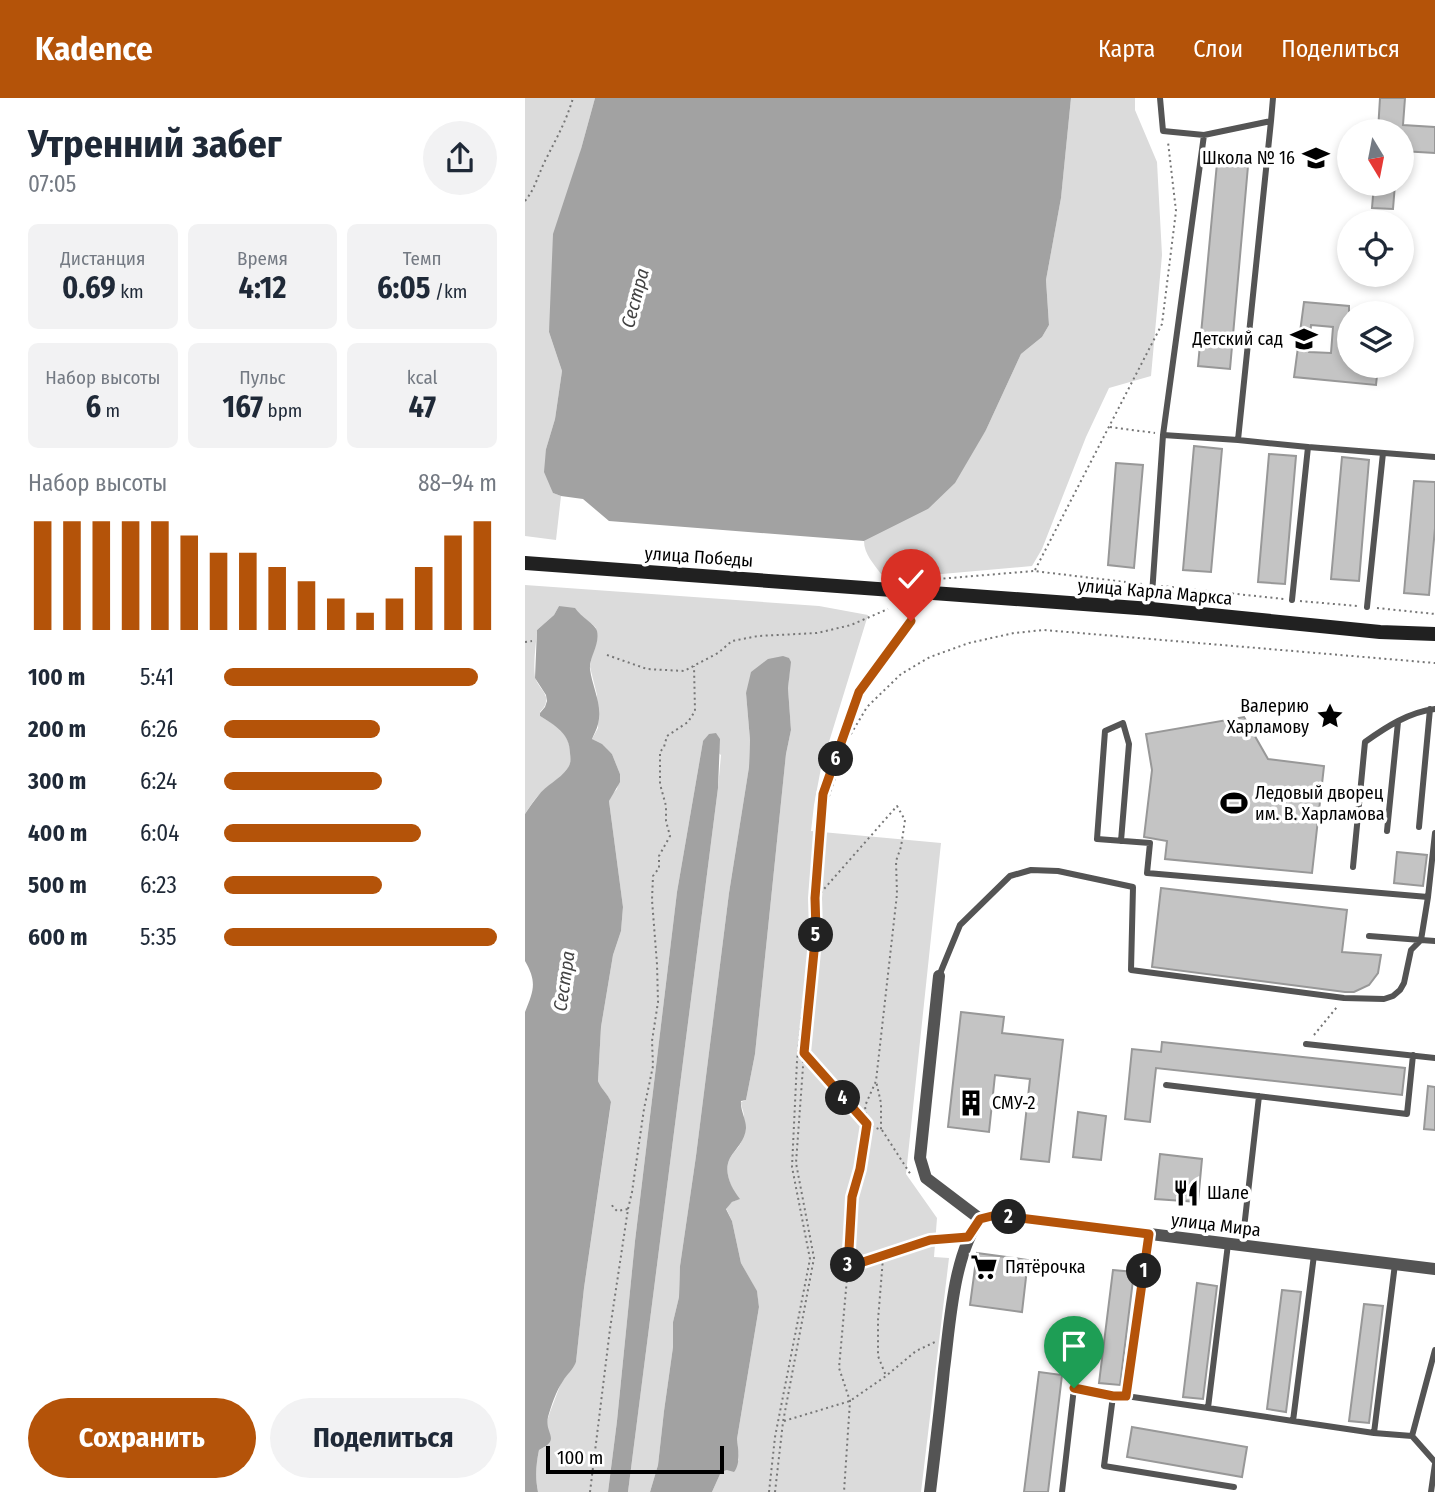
<!DOCTYPE html>
<html lang="ru">
<meta charset="utf-8">
<style>
:root{--surface:#fff;--page:#f2f2f3;--text:#1f2937;--muted:#747a83;--accent:#b45309}
body{margin:0;font-family:"Fira Sans Condensed",sans-serif;background:var(--page);color:var(--text);height:100vh;display:flex;flex-direction:column;font-size:26px;white-space:nowrap}
*{box-sizing:border-box;margin:0}
p{font-size:23px;color:var(--muted)}
.icon{flex:none;width:38px;height:38px;fill:none;stroke:currentColor;stroke-width:2;stroke-linecap:round;stroke-linejoin:round}
.map{position:relative;flex:1;overflow:hidden}
.side{display:flex;flex-direction:column;background:var(--surface);width:525px}
.side>*{flex:none}
.needle{width:46px;rotate:170deg}
.fabs{position:absolute;left:812px;top:21px;display:grid;gap:14px}
.fabs a{display:grid;place-items:center;width:77px;height:77px;border-radius:50%;background:var(--surface);box-shadow:0 4px 10px #0003;font-size:35px}
.scale{position:absolute;left:21px;bottom:18px;width:178px;box-sizing:border-box;padding-left:7px;border:4px solid #000;border-top:0;font-size:19px;line-height:24px;white-space:nowrap;color:#000;-webkit-text-stroke:5px #fff;paint-order:stroke}
.pin{position:absolute;display:grid;place-items:center;width:60px;height:60px;color:#fff;margin:-72px -30px;border-radius:50% 50% 50% 0;rotate:-45deg;box-shadow:0 0 7px #0007}
.pin .icon{rotate:45deg}
.km{position:absolute;width:35px;height:35px;margin:-18px;border-radius:50%;background:#222;color:#fff;font-size:19px;line-height:35px;text-align:center}
.round{display:grid;place-items:center;flex:none;width:74px;height:74px;border-radius:37px;background:var(--page)}
.headline{display:flex;align-items:center;justify-content:space-between;height:119px;padding:0 28px}
h1{font-size:38px;font-weight:700;line-height:52px}
.metrics{display:grid;grid-template-columns:repeat(3,1fr);gap:10px;height:119px;padding:7px 28px}
.metrics div{display:grid;align-content:center;border-radius:10px;background:var(--page);text-align:center}
.metrics b{font-size:30px;font-weight:700}
.metrics small{font-size:19px;font-weight:400}
.metrics p{font-size:19px}
.chart{height:196px;padding:14px 28px}
.chart p{display:flex;justify-content:space-between}
.chart svg{width:100%;height:126px;margin-top:7px;stroke:var(--accent);stroke-width:6}
.action{display:flex;gap:14px;margin-top:auto;padding:14px 28px}
.action a{flex:1;height:80px;border-radius:42px;background:var(--accent);color:#fff;font-size:28px;font-weight:700;line-height:80px;text-align:center}
.action a+a{background:var(--page);color:var(--text)}
ul{padding:0 28px;list-style:none;font-size:23px}
li{display:grid;grid-template-columns:112px 84px 1fr;align-items:center;height:52px}
li i{height:18px;border-radius:9px;background:var(--accent)}
header{display:flex;align-items:center;gap:42px;box-sizing:border-box;height:98px;padding:0 35px;background:var(--accent);color:#fff}
header strong{font-size:33px}
nav{display:flex;gap:38px;margin-inline-start:auto;font-size:24px}
main{display:flex;flex:1;min-height:0}
.map>svg:first-child{display:block}
.green{fill:#dbdbdb}
.water{fill:#a2a2a2}
.building{fill:#c4c4c4;stroke:#989898;stroke-width:2;fill-rule:evenodd}
.lines{fill:none;stroke-linecap:round;stroke-linejoin:round}
.path{stroke:#767676;stroke-width:2;stroke-dasharray:2 3.5;stroke-linecap:butt}
.lane{stroke:#545454;stroke-width:6}
.street{stroke:#545454;stroke-width:12}
.secondary{stroke:#212121;stroke-width:14}
.route-casing{stroke:#fff;stroke-width:14}
.route{stroke:#b45309;stroke-width:9}
.labels{text-anchor:middle;dominant-baseline:central;stroke-width:7;stroke-linejoin:round;paint-order:stroke}
.poi-label{font-size:18px;fill:#000;stroke:#fff;text-anchor:start}
.street-label{font-size:18px;fill:#000;stroke:#fff}
.water-label{font-size:19px;font-style:italic;fill:#434343;stroke:#fff}
</style>
<header>
<strong>Kadence</strong>
<nav><a>Карта</a><a>Слои</a><a>Поделиться</a></nav>
</header>
<main>
<section class="side">
<div class="headline"><div><h1>Утренний забег</h1><p>07:05</p></div><a class="round"><svg class="icon" aria-label="share" viewBox="0 0 24 24"><path d="M12 15V3M7 8l5-5 5 5M5 13v7h14v-7"/></svg></a></div>
<div class="metrics">
<div><p>Дистанция</p><b>0.69<small> km</small></b></div>
<div><p>Время</p><b>4:12</b></div>
<div><p>Темп</p><b>6:05<small> /km</small></b></div>
</div>
<div class="metrics">
<div><p>Набор высоты</p><b>6<small> m</small></b></div>
<div><p>Пульс</p><b>167<small> bpm</small></b></div>
<div><p>kcal</p><b>47</b></div>
</div>
<div class="chart"><p><span>Набор высоты</span>88–94 m</p>
<svg viewBox="0 0 160 44" preserveAspectRatio="none"><path d="M5 44V6M15 44V6M25 44V6M35 44V6M45 44V6M55 44V11M65 44V17M75 44V17M85 44V22M95 44V27M105 44V33M115 44V38M125 44V33M135 44V22M145 44V11M155 44V6"/></svg>
</div>
<ul>
<li><b>100 m</b>5:41<i style="width:93%"></i></li>
<li><b>200 m</b>6:26<i style="width:57%"></i></li>
<li><b>300 m</b>6:24<i style="width:58%"></i></li>
<li><b>400 m</b>6:04<i style="width:72%"></i></li>
<li><b>500 m</b>6:23<i style="width:58%"></i></li>
<li><b>600 m</b>5:35<i style="width:100%"></i></li>
</ul>
<div class="action"><a>Сохранить</a><a>Поделиться</a></div>
</section>
<div class="map">
<svg width="910" height="1394" viewBox="0 0 910 1394">
<rect width="100%" height="100%" fill="#fff"/>
<path class="green" d="M0,0H70L56,51L24,234L37,273L30,321L21,351L28,395L36,398L31,442L0,438Z
M546,0H610V12L632,64L637,157L626,278L584,290L561,339L517,451L507,468L417,476H356C349,466 339,456 339,443L403,411L461,332L496,256L517,239L524,227L521,182L536,100Z
M0,487L294,508L343,517L296,670L289,707L286,733L416,745L381,1076L412,1120L409,1159L424,1160L396,1394H187L196,1374L202,1372L214,1362L212,1341L234,1209L232,1194L216,1165L207,1123L201,1110L207,1104L214,1101C206,1090 198,1073 205,1060C209,1053 216,1048 217,1041C219,1035 220,1026 219,1019C219,1013 216,1009 216,1004L221,1002L230,956L261,656L266,632L263,590L265,568L221,595L225,642L224,669L204,795L171,1058L155,1168L154,1199L148,1224V1249L139,1313L133,1367L125,1394H103L193,690L196,657L178,643L152,794L110,1143L92,1323L83,1394H13C10,1379 11,1367 14,1352L20,1349L22,1323L25,1314L36,1285L51,1264L59,1190L86,1005C83,996 76,991 73,983L76,929L88,857L96,833L98,809L84,703L86,697L92,691L95,676L87,656L67,641L73,630L72,597L65,569L71,530C61,519 47,514 34,508L29,517L12,532C11,547 8,564 10,579C12,587 19,592 21,599C22,606 19,610 15,614V618C21,622 29,626 34,630C44,639 51,660 42,671C35,681 21,688 13,698C8,703 4,710 0,716Z"/>
<path class="water" d="M70,0H546L536,100L521,182L524,227L517,239L496,256L461,332L430,385L403,411L339,443L84,423L58,401L36,398L28,395L19,374L21,351L30,321L37,273L24,234L28,136L56,51Z
M34,508L50,510C56,519 70,526 72,533C75,547 64,559 65,571C67,589 78,607 73,626C72,631 69,636 67,641L77,646L87,656L95,676V684L84,703L98,809L96,833L88,857L76,929L73,983C76,991 83,996 86,1004L59,1190L51,1264C48,1272 42,1276 38,1283C31,1293 26,1308 23,1319C19,1336 37,1341 14,1352C11,1367 10,1379 13,1394H0V914C9,892 12,884 0,863V716C4,710 8,704 13,698C21,687 35,681 42,671C46,666 46,661 45,655C45,636 30,627 15,618V615L20,609L22,603L21,597L10,580L12,532L29,517Z
M258,558L264,560L266,564L263,590L266,632L261,656L230,956L221,1002L216,1003C215,1012 221,1021 221,1030C220,1043 211,1050 205,1060C198,1073 206,1090 215,1101L207,1104L201,1111L207,1123L216,1165L232,1193L234,1209L212,1341C213,1351 216,1365 209,1374L202,1372L196,1374L187,1394H125L133,1367L139,1313L148,1249V1224L154,1199L155,1168L171,1058L204,795L224,669L225,642L221,595L226,574L243,561Z
M191,635L195,641L193,690L103,1394H83L92,1323L110,1143L152,794L178,643L184,636Z"/>
<path class="building" d="M855,0H880L878,27L910,29V55L877,53V33H853Z
M692,65L723,68L705,271L673,268Z
M849,86H870L868,111L847,110Z
M779,204L824,208V227H818L816,255L824,256V268H853L851,287L769,279ZM786,227L808,229L806,255L784,254Z
M669,348L697,351L686,474L658,472Z
M744,356L771,358L760,486L733,484Z
M817,359L844,362L834,483L806,481Z
M591,365L618,367L609,470L583,467Z
M889,383L910,384V430L904,497L879,495Z
M719,619L743,661L799,668L787,775L640,761L642,743L619,739L627,672L621,636Z
M872,754L902,757L898,788L869,785Z
M636,790L822,812L817,854L856,857L853,875L844,887L829,894H820L627,869Z
M436,914L479,919L477,935L538,942L524,1064L496,1061L505,981L470,977L464,1034L423,1029Z
M637,944L880,970L877,997L631,970L625,1024L600,1021L607,951L636,954Z
M903,988L910,989V1032L899,1031Z
M553,1014L581,1018L576,1062L548,1059Z
M635,1056L677,1061L673,1104L630,1101Z
M452,1155L503,1162L497,1214L445,1207Z
M588,1172L609,1174L595,1287L574,1285Z
M672,1185L692,1188L678,1301L658,1299Z
M757,1192L776,1194L761,1314L742,1311Z
M839,1206L858,1208L844,1325L824,1323Z
M514,1274L537,1277L523,1394H499Z
M607,1329L722,1349L717,1379L602,1359Z"/>
<g class="lines">
<path class="path" d="M0,103C10,91 13,77 20,63C31,41 41,24 48,0
M585,329L630,335
M510,472L637,226L651,113L643,44
M413,481L509,473L617,486
M636,488L759,501
M775,503L832,508
M852,510L910,516
M0,544L7,543
M82,557L122,571L159,573L193,555L207,543L233,538L292,535L326,527L363,511
M297,713L298,696L334,594L385,523
M292,799L372,708L380,722L376,749L371,763L372,796L351,983L340,1008L342,1026L356,1032V1005L351,983
M789,937L812,909
M279,956L342,1026L335,1071L327,1099L323,1169L314,1270L325,1303L319,1394
M357,1032L386,1077
M103,1111L107,1094L119,1011L128,968L127,943L133,904L132,866L127,802L128,778L134,770V758L145,738L141,723V708L135,686V654L139,649L142,638L163,624L170,613L169,568
M358,1160L353,1222V1258L361,1278
M324,1169L405,1142L429,1140
M259,1323L325,1303L361,1278L391,1253L410,1244
M65,1394L85,1231L103,1111L92,1113L88,1109L86,1105
M244,1394L250,1339L285,1161L267,1069L272,963L286,834L285,793L297,719L323,641L342,609L376,576L405,559L444,545L489,535L519,532L910,565
M250,1394L258,1324L289,1160L271,1065L279,955L291,833V800L296,733"/>
<path class="lane" d="M635,0L638,33L679,37L746,23L748,0
M746,23L713,342L783,349L910,359
M638,337L713,342
M767,502L783,349
M842,509L858,355
M626,511L638,337L679,37
M894,729L905,611
M862,733L873,624
M596,743L604,646L598,625L580,633L572,741L625,745L622,775L903,799L910,735
M828,769L840,644C861,629 884,614 910,611
M844,838L896,842L903,799
M414,878L435,827L485,778L506,772L533,773L608,789L606,872L819,900L859,901L868,898L875,892L879,885L886,852L896,842L910,843
M781,946L910,960
M641,987L882,1016L888,957
M717,1148L734,998
M910,1252L887,1338L910,1364
M588,1298L579,1368L709,1389
M601,1298L683,1310L703,1146
M683,1310L768,1323L789,1157
M768,1323L849,1335L870,1166
M849,1335L887,1338
M537,1394L549,1290L588,1298H601L624,1136
M906,1394L910,1366"/>
<path class="street" d="M414,878L395,1060L401,1080L455,1121
M405,1394C410,1353 415,1312 419,1271C425,1226 428,1158 455,1121L471,1117L910,1171"/>
<path class="secondary" d="M0,465L626,511L855,534L910,536"/>
</g>
<g class="lines">
<g class="route-casing">
<path id="route" d="M386,523L334,594L298,696L290,800L291,833L279,955L342,1026L335,1071L327,1099L323,1169L405,1142L443,1139L455,1121L471,1117L624,1136L601,1298H588L549,1290"/>
</g>
<use href="#route" class="route"/>
</g>
<defs>
<g id="school-bare" transform="scale(2.1)"><path d="M0-5L7-2L0 1L-7-2ZM-4 1L0 2.5L4 1V4Q0 6-4 4Z" fill="#000" stroke="#fff" stroke-width="2.5" paint-order="stroke"/></g>
<g id="sight-bare" transform="scale(2.1)"><path d="M0-6L1.8-2.2L6-1.7L2.9 1.2L3.7 5.4L0 3.3L-3.7 5.4L-2.9 1.2L-6-1.7L-1.8-2.2Z" fill="#000" stroke="#fff" stroke-width="2.5" paint-order="stroke"/></g>
<g id="stadium-bare" transform="scale(2.1)"><path d="M0-5a6.5 5 0 1 0 0 10a6.5 5 0 1 0 0-10ZM-3.5-1.8h7v3.6h-7Z" fill="#000" stroke="#fff" stroke-width="2.5" paint-order="stroke"/></g>
<g id="building-bare" transform="scale(2.1)"><path d="M-4-6H4V6H1V3H-1V6H-4ZM-2.5-4.3h1.7v1.8h-1.7ZM.8-4.3h1.7v1.8H.8ZM-2.5-1h1.7V.8h-1.7ZM.8-1h1.7V.8H.8Z" fill="#000" stroke="#fff" stroke-width="2.5" paint-order="stroke"/></g>
<g id="restaurant-bare" transform="scale(2.1)"><path d="M-5-6h1v4h1v-4h1v4h1v-4h1v5L-1.5 .5V6h-2V.5L-5-1ZM5-6V6H3V1.5H1.5Q1.5-4 5-6Z" fill="#000" stroke="#fff" stroke-width="2.5" paint-order="stroke"/></g>
<g id="supermarket-bare" transform="scale(2.1)"><path d="M-6-5.5h2.5l.6 2H6L4.5 2H-2.5L-4.4-4H-6ZM-1.5 3.2a1.3 1.3 0 1 0 .1 0ZM3 3.2a1.3 1.3 0 1 0 .1 0Z" fill="#000" stroke="#fff" stroke-width="2.5" paint-order="stroke"/></g>
</defs>
<g fill-rule="evenodd">
<use href="#school-bare" x="791" y="60"/>
<use href="#school-bare" x="779" y="241"/>
<use href="#sight-bare" x="805" y="618"/>
<use href="#stadium-bare" x="709" y="705"/>
<use href="#building-bare" x="446" y="1005"/>
<use href="#restaurant-bare" x="661" y="1095"/>
<use href="#supermarket-bare" x="459" y="1169"/>
</g>
<g class="labels">
<g class="poi-label">
<text x="770" y="60" text-anchor="end">Школа № 16</text>
<text x="758" y="241" text-anchor="end">Детский сад</text>
<text x="784" y="608" text-anchor="end">Валерию<tspan x="784" dy="21">Харламову</tspan></text>
<text x="730" y="695">Ледовый дворец<tspan x="730" dy="21">им. В. Харламова</tspan></text>
<text x="467" y="1005">СМУ-2</text>
<text x="682" y="1095">Шале</text>
<text x="480" y="1169">Пятёрочка</text>
</g>
<g class="street-label">
<text transform="translate(174 459) rotate(4)">улица Победы</text>
<text transform="translate(630 494) rotate(5)">улица Карла Маркса</text>
<text transform="translate(691 1127) rotate(7)">улица Мира</text>
</g>
<g class="water-label">
<text transform="translate(110 200) rotate(-75)">Сестра</text>
<text transform="translate(39 883) rotate(-82)">Сестра</text>
</g>
</g>
</svg>
<div class="fabs">
<a><svg class="needle" viewBox="-14 -14 28 28"><path d="M0-13l5 13h-10z" fill="#e53935"/><path d="M0 13l5-13h-10z" fill="#747a83"/></svg></a>
<a><svg class="icon" aria-label="locate" viewBox="0 0 24 24"><circle cx="12" cy="12" r="6"/><path d="M12 2v4M12 18v4M2 12h4M18 12h4"/></svg></a>
<a><svg class="icon" aria-label="layers" viewBox="0 0 24 24"><path d="M12 4l9 5-9 5-9-5zM3 14l9 5 9-5"/></svg></a>
</div>
<div class="scale">100 m</div>
<div class="pin" style="left:549px;top:1290px;background:#1e9e55"><svg class="icon" aria-label="arrive" viewBox="0 0 24 24"><path d="M6 21V4h12l-3 4 3 4H6"/></svg></div>
<div class="pin" style="left:386px;top:523px;background:#d93025"><svg class="icon" aria-label="check" viewBox="0 0 24 24"><path d="M5 12l5 5 9-10"/></svg></div>
<b class="km" style="left:619px;top:1173px">1</b>
<b class="km" style="left:484px;top:1119px">2</b>
<b class="km" style="left:323px;top:1167px">3</b>
<b class="km" style="left:318px;top:1000px">4</b>
<b class="km" style="left:291px;top:837px">5</b>
<b class="km" style="left:311px;top:661px">6</b>
</div>
</main>
